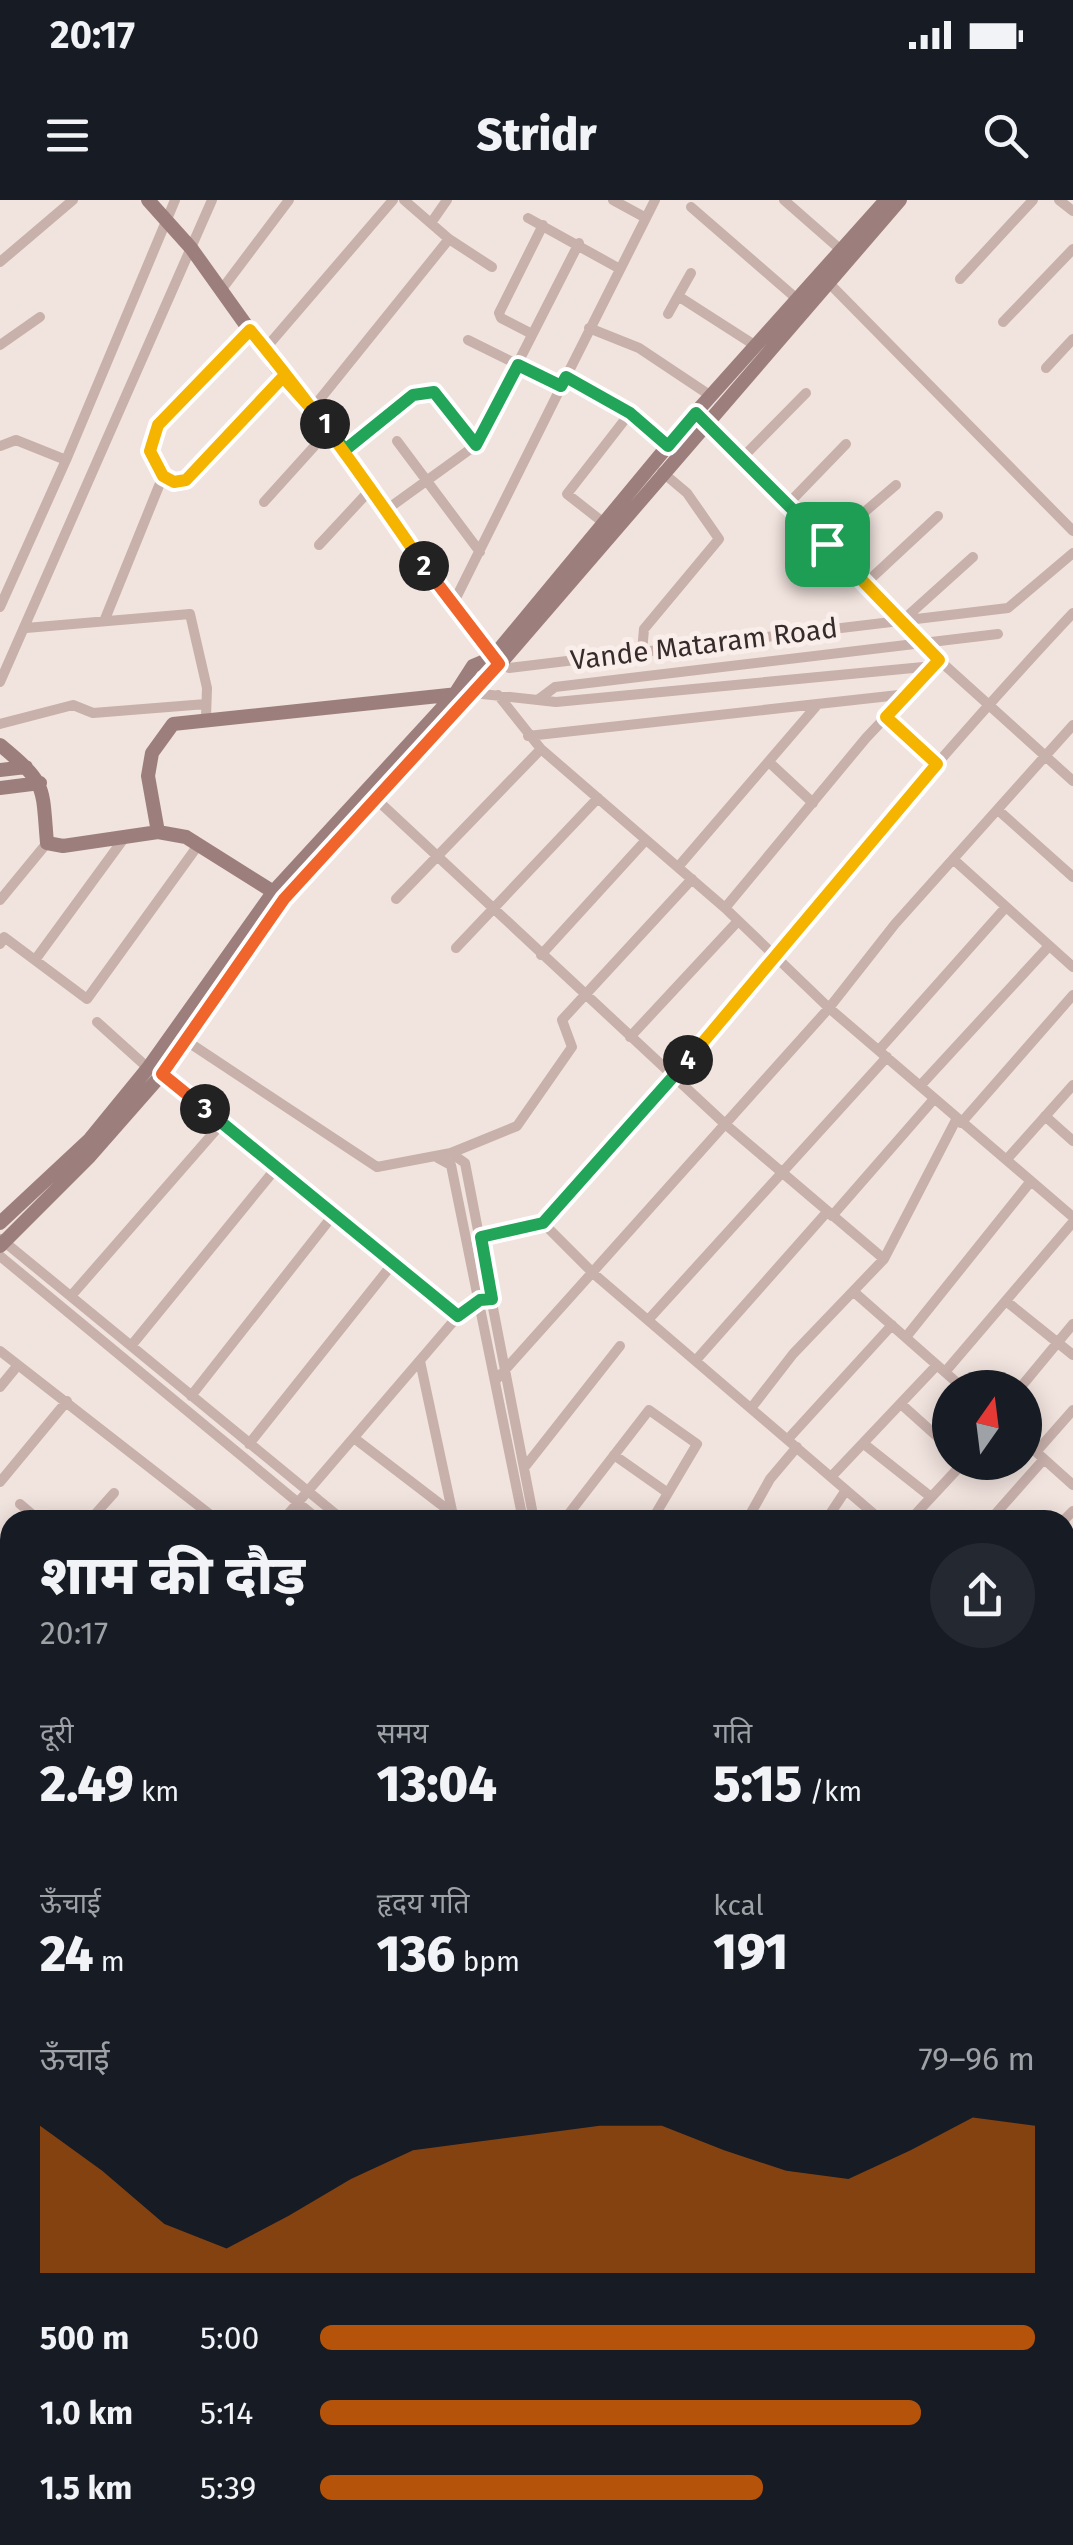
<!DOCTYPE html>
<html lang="hi">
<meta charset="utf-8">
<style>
:root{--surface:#171b24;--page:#242831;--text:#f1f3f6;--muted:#9ea1a6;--accent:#b45309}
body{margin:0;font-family:"Fira Sans","Noto Sans Devanagari",sans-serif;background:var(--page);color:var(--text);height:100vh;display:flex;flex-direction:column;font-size:38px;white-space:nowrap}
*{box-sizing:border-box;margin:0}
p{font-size:32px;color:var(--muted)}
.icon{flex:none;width:55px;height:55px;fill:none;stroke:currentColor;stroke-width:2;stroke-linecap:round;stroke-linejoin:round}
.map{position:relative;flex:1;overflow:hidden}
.drawer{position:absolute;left:0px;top:1310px;width:1075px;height:1035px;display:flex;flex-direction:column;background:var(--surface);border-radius:30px 30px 0 0;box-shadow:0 5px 25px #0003}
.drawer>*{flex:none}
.needle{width:65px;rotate:14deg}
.buttons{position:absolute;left:932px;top:1170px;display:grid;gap:20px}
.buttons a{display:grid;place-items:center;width:110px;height:110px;border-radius:50%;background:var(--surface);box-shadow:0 5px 25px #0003;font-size:50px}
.pin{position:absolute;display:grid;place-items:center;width:85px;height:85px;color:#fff;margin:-42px;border-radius:20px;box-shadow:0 5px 15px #0006}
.km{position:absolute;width:50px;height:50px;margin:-25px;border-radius:50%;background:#222;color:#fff;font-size:28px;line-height:50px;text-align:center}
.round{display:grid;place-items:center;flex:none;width:105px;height:105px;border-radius:52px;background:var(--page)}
.head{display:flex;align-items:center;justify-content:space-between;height:170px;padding:0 40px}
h1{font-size:55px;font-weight:800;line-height:75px}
.metrics{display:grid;grid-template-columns:repeat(3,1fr);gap:15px;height:170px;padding:10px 40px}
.metrics div{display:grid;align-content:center}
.metrics b{font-size:50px;font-weight:800}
.metrics small{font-size:28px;font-weight:400}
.metrics p{font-size:28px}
.chart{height:280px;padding:20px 40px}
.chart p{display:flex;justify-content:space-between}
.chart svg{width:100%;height:180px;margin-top:10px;fill:var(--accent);opacity:.7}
ul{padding:0 40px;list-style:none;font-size:32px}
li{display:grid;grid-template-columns:160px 120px 1fr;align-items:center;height:75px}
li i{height:25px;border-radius:12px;background:var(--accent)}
.status{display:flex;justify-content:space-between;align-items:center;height:70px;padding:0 50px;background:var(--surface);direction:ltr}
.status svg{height:28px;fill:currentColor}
header{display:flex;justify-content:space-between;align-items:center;height:130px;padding:0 40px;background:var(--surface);font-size:45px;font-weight:800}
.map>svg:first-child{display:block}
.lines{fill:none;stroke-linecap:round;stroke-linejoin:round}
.street{stroke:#c8b0ab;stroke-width:10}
.secondary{stroke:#9c7f7c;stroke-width:14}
.split-1-casing{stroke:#fff;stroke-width:20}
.split-2-casing{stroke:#fff;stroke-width:20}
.split-3-casing{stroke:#fff;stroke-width:20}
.split-4-casing{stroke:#fff;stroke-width:20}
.split-5-casing{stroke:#fff;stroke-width:20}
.split-1{stroke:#22a559;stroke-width:12}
.split-2{stroke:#f5b400;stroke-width:12}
.split-3{stroke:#f0652b;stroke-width:12}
.split-4{stroke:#22a559;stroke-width:12}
.split-5{stroke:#f5b400;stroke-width:12}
.labels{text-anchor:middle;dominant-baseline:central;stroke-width:10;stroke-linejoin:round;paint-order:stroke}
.street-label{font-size:28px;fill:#362a2a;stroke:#f9eeea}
</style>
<div class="status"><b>20:17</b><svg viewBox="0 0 49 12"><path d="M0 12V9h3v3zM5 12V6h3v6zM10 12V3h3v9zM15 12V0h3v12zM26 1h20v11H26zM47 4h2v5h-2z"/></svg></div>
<header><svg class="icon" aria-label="menu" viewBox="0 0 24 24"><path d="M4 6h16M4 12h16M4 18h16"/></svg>Stridr<svg class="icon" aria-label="search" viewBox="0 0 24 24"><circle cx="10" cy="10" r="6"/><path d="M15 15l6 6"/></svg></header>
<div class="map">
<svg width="1073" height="2345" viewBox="0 0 1073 2345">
<rect width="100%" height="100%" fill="#f1e3de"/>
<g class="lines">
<path class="street" d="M404,0L449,39L492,67
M613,0L646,18
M655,0L566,177L630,213L668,246
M784,0L841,50
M1059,0L1073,11
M691,7L797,99
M528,18L620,69
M431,23L447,0
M0,62L73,0
M691,73L678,96L756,146
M824,78L1073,331
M960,79L1033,0
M222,89L289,0
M668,114L678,96
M1003,122L1073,49
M589,128L639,148L711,196
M532,134L501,118L499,113L543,25
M468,140L561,186
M0,145L40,117
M265,149L393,0
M1046,168L1073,139
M312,209L449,39
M696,213L929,451L1073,581
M397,241L480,352
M0,246L16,240L66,260L0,407
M345,251L413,195L434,192L476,245
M743,257L806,193
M66,260L175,0
M163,276L151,251L153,232L250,130
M264,302L329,230
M788,304L846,244
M386,310L476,245L579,43
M604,323L567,294L630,213
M827,344L896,285
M319,345L371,289
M866,383L938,316
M453,404L566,177
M105,419L163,276L174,282L186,280L283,177
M902,421L973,357
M26,428L190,414L207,488L206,517
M642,452L644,429L719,339L687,293L662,272
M496,462L509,468L1008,408L1073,353
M0,482L212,0
M473,493L556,502L934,466
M498,495L541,549L725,708L829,808L1073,1017
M539,499L555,487L998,434
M886,517L937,564
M0,524L73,505L93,513L206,504
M528,536L908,494
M769,562L813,603
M376,599L725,924L884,1059
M998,610L1073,677
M953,659L1073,767
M678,667L818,504
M396,699L541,549
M0,700L47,643
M725,708L866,538L935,465
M0,744L4,737L87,799L199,644
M456,748L598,598
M541,755L645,641
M35,760L125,637
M97,822L148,868
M630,837L738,721
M185,840L377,967L451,953L465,963L534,1320
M879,850L1006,707
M162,874L458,1116
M920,886L1048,747
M1045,916L1073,941
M961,923L1073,795
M451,953L517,926L572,847L562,820L692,679
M438,958L451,965L523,1320
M1007,959L1073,885
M832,1016L934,899
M481,1037L543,1023
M1,1039L343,1320
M0,1056L319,1320
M854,1092L963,1188
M71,1096L222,923
M1006,1101L1073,1155
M649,1119L887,857
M906,1137L1031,981
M131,1146L277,967
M0,1151L217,1320
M697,1159L827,1012
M420,1161L454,1320
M945,1172L1073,1022
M496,1180L829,808L895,724L1073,525
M0,1187L18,1165
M1020,1188L1073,1124
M191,1196L334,1014
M901,1204L950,1248
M752,1207L793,1154L884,1059L957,918
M354,1238L452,1313
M788,1239L892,1125
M1025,1242L1073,1285
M249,1244L394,1062
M864,1244L931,1297
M1036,1252L1073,1210
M614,1255L668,1293
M524,1268L620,1146
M831,1277L937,1165
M0,1282L67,1201
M20,1304L39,1320
M90,1320L114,1293
M283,1320L458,1116L483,1099
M564,1320L649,1210L697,1244L652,1320
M747,1320L770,1279L797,1247
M826,1320L846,1290
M881,1320L594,1074L543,1023C723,822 889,609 1073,413
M910,1320L964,1262
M990,1320L1044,1259
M1064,1320L1073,1311
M1065,1408L1073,1399
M1065,1475L1073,1483
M1065,1530L1073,1541
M1065,1563L1073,1557
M1065,1624L1073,1633
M1065,1649L1073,1642
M0,1682L10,1689
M1065,1783L1073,1792
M1065,1811L1073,1804
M0,1837L10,1822
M0,1892L10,1897
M1065,2027L1073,2036
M1065,2209L1066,2198
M1065,2229L1073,2236
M89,2335L94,2345
M181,2335L187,2345
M267,2335L273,2345
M349,2335L355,2345
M529,2335L549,2345
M872,2335L887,2345
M100,2345L114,2335
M365,2345L369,2335
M566,2345L571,2335
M646,2345L650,2335
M721,2345L725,2335
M817,2345L821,2335
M947,2345L955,2335"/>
<path class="secondary" d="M148,0L191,48L283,177L345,251L492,458
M0,545C47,584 42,584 47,643L63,646L158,632L186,637L280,696
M0,570L26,567
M0,588L40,583
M158,632L148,576L152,553L173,524L458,494
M0,1023L90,939L148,868L274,691L455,494L473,466L492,458L690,219L886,0
M0,1046L90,956L162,874L284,699L499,465L900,0"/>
</g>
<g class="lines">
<g class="split-1-casing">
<path id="split-1" d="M325,224L345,250L413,195L434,192L476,245L518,165L561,186L566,177L630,213L668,246L696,213L827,344"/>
</g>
<g class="split-2-casing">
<path id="split-2" d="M325,224L283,177L186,280L174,282L163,276L150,251L158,225L250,130C312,205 369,285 424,366"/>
</g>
<g class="split-3-casing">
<path id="split-3" d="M205,909L162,874L284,699L499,464L424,366"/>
</g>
<g class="split-4-casing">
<path id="split-4" d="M205,909L458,1116L480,1100L492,1099L481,1037L543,1023L688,860"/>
</g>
<g class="split-5-casing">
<path id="split-5" d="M688,860L937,564L886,517L939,460L827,344"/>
</g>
<use href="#split-1" class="split-1"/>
<use href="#split-2" class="split-2"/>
<use href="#split-3" class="split-3"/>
<use href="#split-4" class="split-4"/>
<use href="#split-5" class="split-5"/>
</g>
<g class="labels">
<g class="street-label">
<text transform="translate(704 444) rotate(-7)">Vande Mataram Road</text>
</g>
</g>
</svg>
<div class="buttons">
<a><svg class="needle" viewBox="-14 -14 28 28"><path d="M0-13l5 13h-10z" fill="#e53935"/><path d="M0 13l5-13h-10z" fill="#9ea1a6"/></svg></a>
</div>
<div class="pin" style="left:827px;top:344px;background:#1e9e55"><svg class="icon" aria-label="arrive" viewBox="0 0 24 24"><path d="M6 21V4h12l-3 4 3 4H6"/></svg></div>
<b class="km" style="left:325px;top:224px">1</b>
<b class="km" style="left:424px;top:366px">2</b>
<b class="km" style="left:205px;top:909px">3</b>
<b class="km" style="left:688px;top:860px">4</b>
<section class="drawer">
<div class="head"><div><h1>शाम की दौड़</h1><p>20:17</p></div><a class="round"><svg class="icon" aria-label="share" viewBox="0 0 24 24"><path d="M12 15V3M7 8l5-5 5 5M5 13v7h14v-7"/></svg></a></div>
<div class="metrics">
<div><p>दूरी</p><b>2.49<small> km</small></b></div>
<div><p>समय</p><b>13:04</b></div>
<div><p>गति</p><b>5:15<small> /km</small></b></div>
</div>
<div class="metrics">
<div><p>ऊँचाई</p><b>24<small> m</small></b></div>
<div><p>हृदय गति</p><b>136<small> bpm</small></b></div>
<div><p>kcal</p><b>191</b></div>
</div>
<div class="chart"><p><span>ऊँचाई</span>79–96 m</p>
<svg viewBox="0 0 160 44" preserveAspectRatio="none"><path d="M0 44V8L10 19L20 32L30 38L40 30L50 21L60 14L70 12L80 10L90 8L100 8L110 14L120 19L130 21L140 14L150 6L160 8V44z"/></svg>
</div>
<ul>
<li><b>500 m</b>5:00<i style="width:100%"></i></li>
<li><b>1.0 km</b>5:14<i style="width:84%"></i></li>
<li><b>1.5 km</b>5:39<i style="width:62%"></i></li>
</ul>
</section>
</div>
